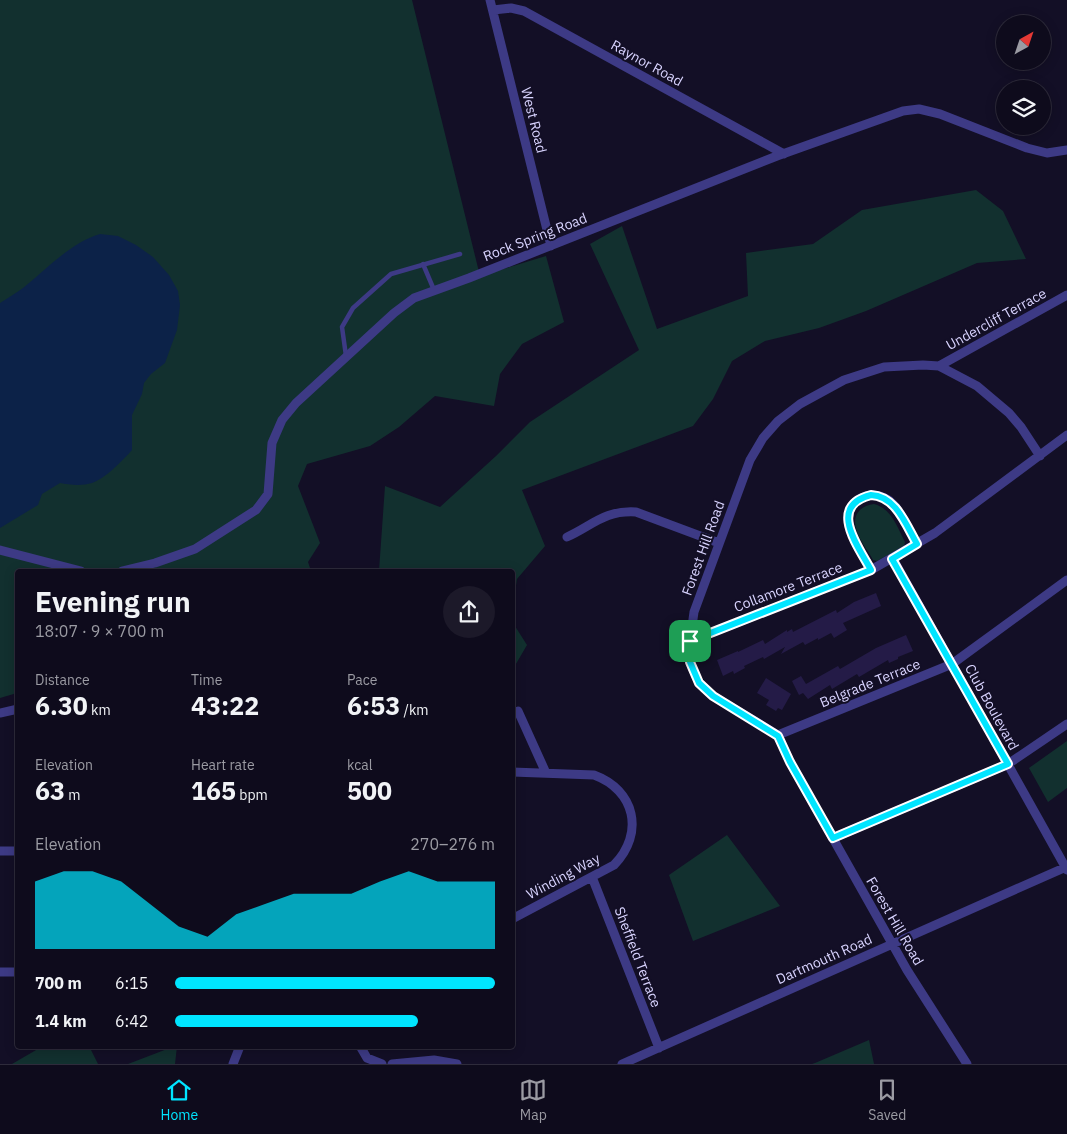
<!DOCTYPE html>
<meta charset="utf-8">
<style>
:root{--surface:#0e0b1c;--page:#1c1929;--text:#f1f3f6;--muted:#9b9ba3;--line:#2e2b3b;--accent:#00e5ff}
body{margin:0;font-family:"IBM Plex Sans",sans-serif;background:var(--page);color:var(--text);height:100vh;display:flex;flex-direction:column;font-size:19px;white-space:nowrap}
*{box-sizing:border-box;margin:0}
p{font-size:16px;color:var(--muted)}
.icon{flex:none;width:28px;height:28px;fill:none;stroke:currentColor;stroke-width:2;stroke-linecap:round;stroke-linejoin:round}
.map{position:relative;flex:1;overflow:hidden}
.side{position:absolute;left:15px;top:569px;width:500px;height:480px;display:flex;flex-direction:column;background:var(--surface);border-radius:5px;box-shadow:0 2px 12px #0003,0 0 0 1px var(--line)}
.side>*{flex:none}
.needle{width:32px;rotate:40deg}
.buttons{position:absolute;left:996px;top:15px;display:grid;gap:10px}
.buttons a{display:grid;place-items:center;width:55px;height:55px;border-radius:50%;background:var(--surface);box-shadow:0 2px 12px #0003,0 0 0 1px var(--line);font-size:25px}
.pin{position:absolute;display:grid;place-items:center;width:42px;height:42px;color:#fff;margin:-21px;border-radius:10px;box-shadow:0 2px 8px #0006}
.round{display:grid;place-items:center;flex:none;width:52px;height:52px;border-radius:26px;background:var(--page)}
.head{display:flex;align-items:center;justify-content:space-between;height:85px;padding:0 20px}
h1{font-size:28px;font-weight:700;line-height:38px}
.figures{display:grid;grid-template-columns:repeat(3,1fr);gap:8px;height:85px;padding:5px 20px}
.figures div{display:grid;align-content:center}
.figures b{font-size:25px;font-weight:700}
.figures small{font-size:14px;font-weight:400}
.figures p{font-size:14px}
.chart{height:140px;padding:10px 20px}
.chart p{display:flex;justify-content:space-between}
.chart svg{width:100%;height:90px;margin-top:5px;fill:var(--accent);opacity:.7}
ul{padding:0 20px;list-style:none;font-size:16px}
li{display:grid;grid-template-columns:80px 60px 1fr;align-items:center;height:38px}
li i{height:12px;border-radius:6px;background:var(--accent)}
.tabs{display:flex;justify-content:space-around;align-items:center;height:70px;border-top:1px solid var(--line);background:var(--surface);font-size:14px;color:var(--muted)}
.tabs a{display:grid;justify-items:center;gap:2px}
.tabs .active{color:var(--accent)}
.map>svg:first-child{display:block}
.green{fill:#12302f}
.water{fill:#0c2248}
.building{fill:#241b47}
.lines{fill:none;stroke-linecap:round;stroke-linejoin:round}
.lane{stroke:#3d3a85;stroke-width:4.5}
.street{stroke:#3d3a85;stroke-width:9}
.route-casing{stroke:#fff;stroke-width:10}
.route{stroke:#00e5ff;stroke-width:6}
.labels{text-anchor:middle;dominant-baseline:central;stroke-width:4;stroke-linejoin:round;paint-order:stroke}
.street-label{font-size:14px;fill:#d9d4ff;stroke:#130f26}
</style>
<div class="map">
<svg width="1067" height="1064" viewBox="0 0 1067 1064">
<rect width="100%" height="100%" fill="#130f26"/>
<path class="green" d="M0,0H412L480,276L546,256L564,322L522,344L500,374L494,406L435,396L399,427L370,446L307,464L298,486L320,543L308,562L311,571H18L17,693L0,698Z
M976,190L1003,211L1026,259L977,263L866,311L819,328L765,341L732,361L713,399L693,426L522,490L545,546L517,579L513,605L512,571H379L385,486L440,507L496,456L530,422L639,350L590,244L622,226L657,329L748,296L746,253L813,244L862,210Z
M874,504C892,509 897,527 905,542L904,546L877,561L873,560C868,550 858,539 856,528C852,515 861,505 874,504Z
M513,623L527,645L513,669H512Z
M1067,741V788L1048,802L1029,768Z
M727,835L780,906L693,941L669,875Z
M869,1040L874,1064H812L815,1063Z
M43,1046H89L98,1064H12Z
M175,1046H177L175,1064H128Z"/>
<path class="water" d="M100,234L118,236L136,245L153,257L169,275L178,291L180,305L177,330L165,363L151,374L144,383L142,394L132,415V450C123,460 105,479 92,483C83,486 69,485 60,483L42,494L38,505L0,528V303C8,298 16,293 23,288C47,269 70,243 100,234Z"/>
<path class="building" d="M876,593L881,606L843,623L847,630L834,638L831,633L818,640V638L805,645L803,642L781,654L785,647L764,659L763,657L744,666L745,668L734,674L733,671L723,676L717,660L738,651V652L763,640L765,644L787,630V632L792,629L793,632L836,610L837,613L854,602Z
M906,635L913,651L898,657V659L889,663L888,660L859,677L857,674L832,689L830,685L808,699L803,693L799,695L792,681L801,676L806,684L838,666L840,669L876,648Z
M766,678L791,694L782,710L778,708L776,711L766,705L769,700L757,693Z"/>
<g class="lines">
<path class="lane" d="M423,264L434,290
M346,356L342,327L353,308L391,274L460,254"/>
<path class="street" d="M490,0L551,246
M493,10L511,8L524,11L784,154
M939,366L1067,295
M567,537C592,526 604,510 636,512L719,543
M0,550L81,571
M893,559L1067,870
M871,570C861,551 832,514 861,498C869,494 879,494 887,499C899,506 910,532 917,544
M122,571L155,563L195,549L256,510L268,494L272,443L282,420L296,403L394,313L414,298L469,278L777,156L903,111L919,109L940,114L1027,148L1047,153L1067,150
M690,641L871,570L935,533L1067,435
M518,711L546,773
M0,713L18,709
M778,735L952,664L1067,580
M512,772L594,775C635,790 645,833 614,865L512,919
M833,838L1008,764L1067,724
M0,851H18
M592,877L659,1048
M0,972H18
M360,1046L367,1058L382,1064
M233,1064L240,1046
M392,1064L434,1060L457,1064
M622,1064L1066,867
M967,1064L907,970L790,762L778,735L713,696L699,683L690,662V641L694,612L750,460L763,438L778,421L800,404L844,380L884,367L923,365L939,366L977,386L1009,413L1021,427L1040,456"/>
</g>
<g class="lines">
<g class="route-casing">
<path id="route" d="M871,495C896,496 906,525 917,544L892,559L1008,764L833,838L790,762L778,736L713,696L699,683L690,662V641L871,570C858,546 827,506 871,495Z"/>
</g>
<use href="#route" class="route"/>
</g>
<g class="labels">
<g class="street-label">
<text transform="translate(647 63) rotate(29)">Raynor Road</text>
<text transform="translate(534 120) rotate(76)">West Road</text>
<text transform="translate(535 237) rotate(-21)">Rock Spring Road</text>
<text transform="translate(996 319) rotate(-29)">Undercliff Terrace</text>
<text transform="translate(703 548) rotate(-70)">Forest Hill Road</text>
<text transform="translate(788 587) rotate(-21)">Collamore Terrace</text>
<text transform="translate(870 683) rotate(-22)">Belgrade Terrace</text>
<text transform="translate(992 707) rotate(61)">Club Boulevard</text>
<text transform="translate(563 876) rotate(-28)">Winding Way</text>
<text transform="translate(895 921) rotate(60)">Forest Hill Road</text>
<text transform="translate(638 957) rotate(69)">Sheffield Terrace</text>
<text transform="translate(824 959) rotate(-24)">Dartmouth Road</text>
</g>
</g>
</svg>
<div class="buttons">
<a><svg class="needle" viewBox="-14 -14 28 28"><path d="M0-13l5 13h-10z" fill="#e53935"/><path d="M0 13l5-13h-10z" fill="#9b9ba3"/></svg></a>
<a><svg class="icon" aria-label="layers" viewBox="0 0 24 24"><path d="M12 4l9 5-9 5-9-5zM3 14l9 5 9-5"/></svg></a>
</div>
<div class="pin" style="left:690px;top:641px;background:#1e9e55"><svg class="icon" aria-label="arrive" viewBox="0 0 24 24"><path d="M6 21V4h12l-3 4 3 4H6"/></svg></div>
<section class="side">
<div class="head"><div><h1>Evening run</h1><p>18:07 · 9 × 700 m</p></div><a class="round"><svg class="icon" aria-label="share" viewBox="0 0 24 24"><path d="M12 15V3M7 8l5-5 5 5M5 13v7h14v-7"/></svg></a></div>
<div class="figures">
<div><p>Distance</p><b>6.30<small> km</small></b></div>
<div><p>Time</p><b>43:22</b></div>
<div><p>Pace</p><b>6:53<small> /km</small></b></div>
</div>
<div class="figures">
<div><p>Elevation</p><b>63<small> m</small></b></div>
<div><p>Heart rate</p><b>165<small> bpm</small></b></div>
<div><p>kcal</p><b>500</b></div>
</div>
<div class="chart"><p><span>Elevation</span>270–276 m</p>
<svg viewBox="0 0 160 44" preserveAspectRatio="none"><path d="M0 44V11L10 6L20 6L30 11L40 22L50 33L60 38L70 27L80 22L90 17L100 17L110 17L120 11L130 6L140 11L150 11L160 11V44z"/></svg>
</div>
<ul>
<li><b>700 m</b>6:15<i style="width:100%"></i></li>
<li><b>1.4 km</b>6:42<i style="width:76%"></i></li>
</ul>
</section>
</div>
<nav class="tabs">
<a class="active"><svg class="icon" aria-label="home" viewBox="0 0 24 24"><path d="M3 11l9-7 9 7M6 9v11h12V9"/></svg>Home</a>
<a><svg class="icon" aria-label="map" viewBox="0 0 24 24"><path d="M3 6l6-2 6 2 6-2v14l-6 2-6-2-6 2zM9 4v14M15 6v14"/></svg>Map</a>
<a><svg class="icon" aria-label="saved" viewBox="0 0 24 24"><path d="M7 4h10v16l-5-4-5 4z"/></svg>Saved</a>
</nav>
